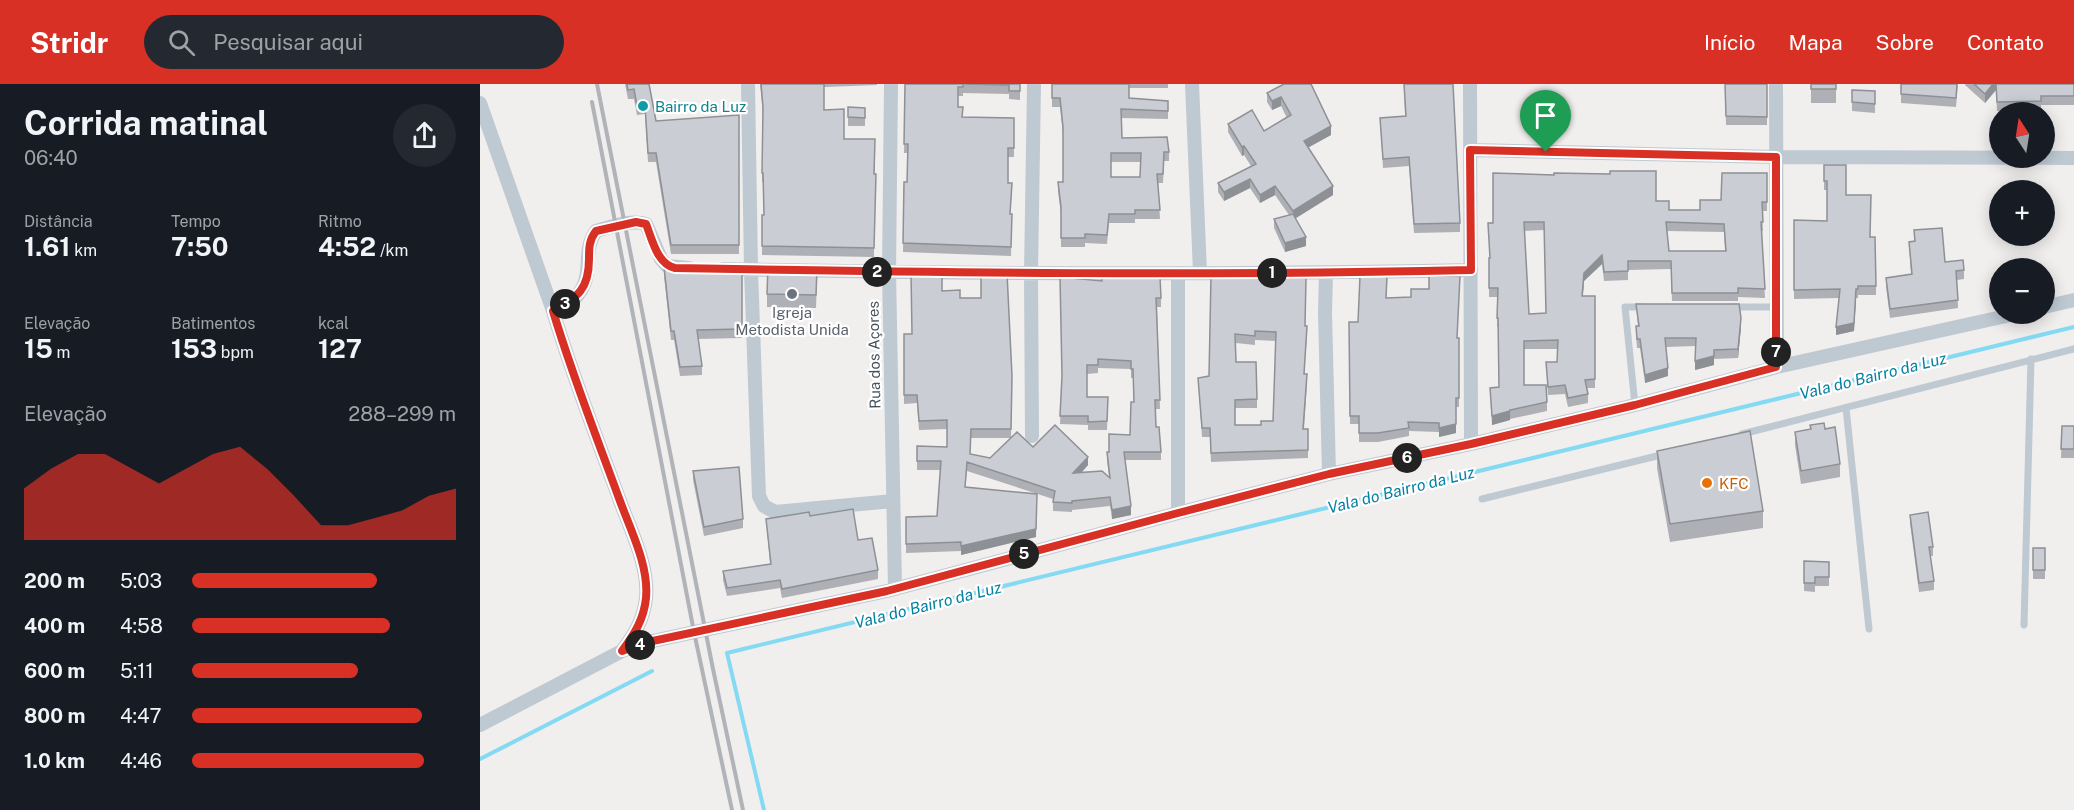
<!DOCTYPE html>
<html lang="pt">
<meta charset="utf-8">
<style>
:root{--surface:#171b24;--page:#242831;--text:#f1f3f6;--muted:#9ea1a6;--accent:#d93025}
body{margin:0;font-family:"Public Sans",sans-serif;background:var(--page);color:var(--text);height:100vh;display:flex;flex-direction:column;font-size:22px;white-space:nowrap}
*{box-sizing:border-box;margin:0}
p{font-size:20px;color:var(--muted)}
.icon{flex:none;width:33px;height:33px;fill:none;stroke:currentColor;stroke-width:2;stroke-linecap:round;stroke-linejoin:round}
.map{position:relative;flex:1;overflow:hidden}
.sheet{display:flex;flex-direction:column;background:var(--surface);width:480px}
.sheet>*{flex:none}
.needle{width:39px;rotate:348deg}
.tools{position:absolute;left:1509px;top:18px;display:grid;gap:12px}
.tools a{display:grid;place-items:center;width:66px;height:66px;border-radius:50%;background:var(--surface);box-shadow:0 3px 15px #0003;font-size:30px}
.pin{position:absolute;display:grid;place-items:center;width:51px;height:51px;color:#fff;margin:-62px -26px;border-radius:50% 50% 50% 0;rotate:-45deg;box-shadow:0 0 6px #0007}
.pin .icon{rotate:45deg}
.km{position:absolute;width:30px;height:30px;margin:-15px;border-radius:50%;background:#222;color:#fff;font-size:16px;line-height:30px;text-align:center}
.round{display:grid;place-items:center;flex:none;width:63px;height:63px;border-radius:32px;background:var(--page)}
.overview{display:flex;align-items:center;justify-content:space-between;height:102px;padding:0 24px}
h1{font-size:33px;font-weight:700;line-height:45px}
.stats{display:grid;grid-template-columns:repeat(3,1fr);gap:9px;height:102px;padding:6px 24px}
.stats div{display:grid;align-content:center}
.stats b{font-size:26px;font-weight:700}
.stats small{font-size:16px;font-weight:400}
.stats p{font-size:16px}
.chart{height:168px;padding:12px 24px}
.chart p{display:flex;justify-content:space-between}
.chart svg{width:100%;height:108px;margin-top:6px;fill:var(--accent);opacity:.7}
ul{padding:0 24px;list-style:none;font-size:20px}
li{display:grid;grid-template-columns:96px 72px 1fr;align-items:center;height:45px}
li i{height:15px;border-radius:8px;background:var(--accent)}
header{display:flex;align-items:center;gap:36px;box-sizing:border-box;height:84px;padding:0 30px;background:var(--accent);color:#fff}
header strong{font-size:28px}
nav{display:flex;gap:33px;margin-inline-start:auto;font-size:21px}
.search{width:420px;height:54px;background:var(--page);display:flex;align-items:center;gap:15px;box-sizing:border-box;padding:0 21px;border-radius:33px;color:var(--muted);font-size:22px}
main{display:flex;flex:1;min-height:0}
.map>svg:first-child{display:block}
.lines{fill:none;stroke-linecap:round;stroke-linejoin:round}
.stream{stroke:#83daf2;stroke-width:4}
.lane{stroke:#bec9d2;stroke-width:7}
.street{stroke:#bec9d2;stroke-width:14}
.rail{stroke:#b0b4b9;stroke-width:4}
.wall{fill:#aeb0b6;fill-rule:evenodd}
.shaded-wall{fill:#8d9094}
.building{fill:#cacdd4;stroke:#8d9094;stroke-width:1.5;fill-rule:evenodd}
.route-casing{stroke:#fff;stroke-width:12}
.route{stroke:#d93025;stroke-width:8}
.culture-dot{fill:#0f9aa8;stroke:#fff;stroke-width:2}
.worship-dot{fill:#6b7280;stroke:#fff;stroke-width:2}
.food-dot{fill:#e8710a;stroke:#fff;stroke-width:2}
.labels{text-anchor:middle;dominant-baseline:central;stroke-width:4.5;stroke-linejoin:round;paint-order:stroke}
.culture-label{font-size:15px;fill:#0d838f;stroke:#fff;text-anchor:start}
.worship-label{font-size:15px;fill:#5b616d;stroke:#fff}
.street-label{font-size:15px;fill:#45525d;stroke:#fff}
.food-label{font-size:15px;fill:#c56008;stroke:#fff;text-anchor:start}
.water-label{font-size:16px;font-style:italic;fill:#0480a3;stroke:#fff}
</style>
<header>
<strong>Stridr</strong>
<div class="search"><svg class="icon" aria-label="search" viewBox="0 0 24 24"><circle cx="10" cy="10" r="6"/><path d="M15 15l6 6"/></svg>Pesquisar aqui</div>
<nav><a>Início</a><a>Mapa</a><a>Sobre</a><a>Contato</a></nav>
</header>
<main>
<section class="sheet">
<div class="overview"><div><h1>Corrida matinal</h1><p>06:40</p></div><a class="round"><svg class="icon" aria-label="share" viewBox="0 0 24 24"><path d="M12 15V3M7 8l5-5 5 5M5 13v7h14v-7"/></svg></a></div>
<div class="stats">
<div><p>Distância</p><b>1.61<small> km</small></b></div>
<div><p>Tempo</p><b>7:50</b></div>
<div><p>Ritmo</p><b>4:52<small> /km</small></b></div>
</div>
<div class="stats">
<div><p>Elevação</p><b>15<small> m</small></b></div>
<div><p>Batimentos</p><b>153<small> bpm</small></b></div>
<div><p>kcal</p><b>127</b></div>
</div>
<div class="chart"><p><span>Elevação</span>288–299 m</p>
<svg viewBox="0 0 160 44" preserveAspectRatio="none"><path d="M0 44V23L10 15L20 9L30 9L40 15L50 21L60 15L70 9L80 6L90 15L100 26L110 38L120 38L130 35L140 32L150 26L160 23V44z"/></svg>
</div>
<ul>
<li><b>200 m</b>5:03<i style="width:70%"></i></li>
<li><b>400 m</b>4:58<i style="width:75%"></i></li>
<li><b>600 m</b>5:11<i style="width:63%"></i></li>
<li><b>800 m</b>4:47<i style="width:87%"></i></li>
<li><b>1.0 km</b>4:46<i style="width:88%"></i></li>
</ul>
</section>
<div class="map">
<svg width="1594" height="726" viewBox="0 0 1594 726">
<rect width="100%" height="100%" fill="#f1eeee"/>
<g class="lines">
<path class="stream" d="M0,675L172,587
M284,726L247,569L1594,243"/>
<path class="lane" d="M1253,223H1296
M1155,321L1145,223H1164
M1366,324L1389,545
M1262,350L1594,265
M1002,415L1185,370
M1544,541L1551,275"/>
<path class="street" d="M268,0L271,186L279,412L284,422L295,428L413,417
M411,0L409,188L415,504
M712,0L720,188
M990,0L991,360
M1296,0L1297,283
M0,19L73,227
M990,66L1296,73L1594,74
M243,185C492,190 742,191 991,186
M846,189L845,229L849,390
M1564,223L1594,216
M552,352L551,189L554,0
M698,429V189
M142,567C154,551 164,535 166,514C169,482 151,447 140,417C117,354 92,291 73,227C80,223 89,220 94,215C117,193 100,169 116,147C130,143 152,135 166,140L181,175L187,182L209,184
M0,641L142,567L168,558L407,507L698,429L849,390L991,360L1155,321L1297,283L1535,230"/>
<path class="rail" d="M117,0L233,585L263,726
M112,18L214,548L252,726"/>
</g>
<path class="wall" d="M145,0H169L176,37L259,31V170H191L176,78H168L165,30L157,31L154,15H148Z
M280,0H397V1L344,3V26L364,55H395L394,173L282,171V131H284L283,98H282L283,30Z
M425,0H540V16L529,15V10L483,9V12H478V23L483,33L534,34V73H528V99L532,108L530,130H532L531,172L423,168L424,98H427L428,69H424Z
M572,0H688V4H649V14L688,17V35L641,34L642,54L689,68V77H684L683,99H678L680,135H655V139H629L627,160L605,159V163H581V131L578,107V98H583V51L580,23H572ZM631,78H661L660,93H631Z
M804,0L851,51L828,63L853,111L815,134L826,162L805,168L794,144V135L809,131L795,111L780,119L770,104L744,117L738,108V99L771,82L764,71L762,72L748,48V40L784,47L807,34L801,22L792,26L787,18V9Z
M924,0L980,139V148L934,149L929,82L903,84L900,34L925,32Z
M1245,0H1287V41H1246Z
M1331,0H1356V19H1331Z
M1421,0H1478L1476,23L1421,19Z
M1485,0H1594V21H1561V26L1517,27L1516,6L1505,19L1485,1Z
M1372,6L1395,7V29L1372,27Z
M368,23L385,24V42H368Z
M1344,81L1366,111L1391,153L1396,202V211H1378V214H1376L1374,247L1356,251L1359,214L1314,215V136L1347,137V106H1344Z
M1287,89V127H1282L1283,147H1281L1285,214L1258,213V217H1192L1191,185L1148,186V196L1124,197L1122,180L1104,197L1103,212H1115V304H1107L1108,310V319L1088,323L1085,310L1068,311L1066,278H1077L1078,265H1044V301L1067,318V327L1030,335V336L1012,341L1010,304L1019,303L1018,243H1017L1018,213H1009V174H1010L1008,139L1176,117L1189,126H1220L1241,116ZM1064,146L1066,229L1049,230L1044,147ZM1187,147L1244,148L1245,167H1189Z
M1434,146L1465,178L1484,186V195L1477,196L1478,224L1410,234L1406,203V194L1431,190L1429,158L1434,157Z
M184,183L262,185V254L218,255L222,282V291L200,292L194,256H191L184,192Z
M636,193H674L681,214V223H677L680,325H675L676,343L681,368V376H645L651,431L632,435L630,422L592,426V428L573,427V415L487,387L485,403L556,453L481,471V467L426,469V433L457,432L460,386H437V362L467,363V345L439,346L437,319L424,320V250H432L462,207L480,214L532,292L531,354L553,363L608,381L602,388L629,393L627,376V368H629L650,351L654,318L653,294H651V285L618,284V289L607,290V313H628L627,346H608V341L580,340L582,295L622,197ZM491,354H531L510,374L490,370Z
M793,194L825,242L827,250L824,290L827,299L824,345H828V374L731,378L730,353H722L718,294L729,292ZM775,256L796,257L793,337L781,341H755V324H777V315L756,278V259L775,261Z
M337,197L336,224L287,223V210Z
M907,201L906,214L977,254H979V323H976V349L959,353V348L929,347V352L898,358H879V340H870L869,238H878Z
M1156,220L1261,243L1258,274L1234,275V281L1215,286L1216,262L1186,263L1188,292L1165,299L1160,264H1157L1156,251V242H1158Z
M1330,341L1345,345L1360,380V393L1321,400L1315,361V348L1330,345Z
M1582,342H1594V374H1581Z
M1177,367L1283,427V444L1190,458L1177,384Z
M213,387L263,435V444L224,452L213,396Z
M1430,431L1453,463V472H1450L1454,497V506L1439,508L1430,439Z
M330,432L378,456L398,486V495L302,514L300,504L247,512L243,496V487L290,480L286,435Z
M1553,464H1565V495H1553Z
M1324,477L1349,478V502H1335V508L1324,507Z"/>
<path class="shaded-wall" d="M1513,0H1516V6L1505,19V10Z
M801,13V22L792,26V17Z
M851,42V51L824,66V57Z
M764,62V71L762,72V63Z
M770,95V104L744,117V108Z
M795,102V111L780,119V111Z
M853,102V111L813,136V127Z
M826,153V162L805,168V159Z
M1122,171V180L1104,197L1102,220L1104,189Z
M1376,214L1374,247L1356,251V243Z
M1261,234V243L1258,274V265Z
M1234,272V281L1215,286V277Z
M1188,284V292L1165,299V291Z
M1030,327V336L1012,341V332Z
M976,340V349L959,353V344Z
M608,373V381L593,398V389Z
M557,410L556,453L481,471V462Z
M651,422V431L632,435V426Z"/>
<path class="building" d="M147,0H169L176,37L259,31V161H191L176,69H168L165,21L157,22L154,5L148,6Z
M281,0H344V26L364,25V55H395L394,90H396L394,164L282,162V131H284L283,89H282L283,23Z
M425,0H483V3H478V23H483L482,33L534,34V64H528V99H532L530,130H532L531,163L423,159L424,98H427L428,60H424Z
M485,0H540V7H529V1Z
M572,0H649V14L688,17V27L641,25L642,54L687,53L689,68H684L683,90H677L680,126H655V130H629L627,151L605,150V154H581V123L578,98H583V43L580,14H572ZM631,69H661L660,93H631Z
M804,0H831L851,42L824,57L853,102L813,127L795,102L780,111L770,95L744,108L738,99L776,80L764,62L762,63L748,40L772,26L784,47L811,31L801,13L792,17L787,9Z
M924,0H973L980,139L934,140L929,73L903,75L900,34L926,32Z
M1245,0H1287V33L1246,32Z
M1331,0H1356V5H1331Z
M1421,0H1477L1476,14L1421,10Z
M1494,0H1513L1505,10Z
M1516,0H1594V12H1561V17L1517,18Z
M1372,6L1395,7V20L1372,18Z
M368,23L385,24V34L368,33Z
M1344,81H1366V111H1391L1390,153H1395L1396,202H1378V205H1376L1374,239L1356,243L1360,205L1314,206V136L1347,137V97H1344Z
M1130,87H1176V117H1189V126H1220V116H1241L1242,89H1287V118H1282L1283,138H1281L1285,205L1258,204V209H1192L1191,177H1148V187L1124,188L1122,171L1104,189L1102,212H1115V295L1105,296L1108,310L1088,314L1085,301L1068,303L1066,278H1077L1078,256L1044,257V301H1066L1067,318L1030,326V327L1012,332L1010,304L1019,303L1018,234H1017L1018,204H1009V174H1010L1008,139H1013V89L1074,91V89L1130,90ZM1044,138H1064L1066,229L1049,230ZM1186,138L1244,140L1246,167H1189Z
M813,130L826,153L805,159L794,135Z
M1462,144L1465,178L1483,176L1484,186L1476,187L1478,216L1410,225L1406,194L1432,190L1429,158L1435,157L1434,146Z
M288,182L337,184L336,211L287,210Z
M184,183L262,185V245L217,246L222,282L200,283L194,247H191Z
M462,189V207L480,206V214H501V190L527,189L532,292L531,345H491L490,370L510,374L537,348L553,363L575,341L608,373L593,389L622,387L630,394L627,368H629V350L650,351L651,318H654L653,285H651V277L618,275V281H607V313H628L627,337L608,338V332H580L582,292L580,193L622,197L621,189H635L636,193H655V189H674V193H680L681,214H676L680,316H675L676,343H679L681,368H644L651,422L632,426L630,413L592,417V419L573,418L575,407L487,378L485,403L557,410L556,445L481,462V458L426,460V433L457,432L461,377H437V362L467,363V336L439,337L437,311H424V250H432L431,190Z
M754,189H793V194H826L825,242H827L824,290H827L823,345H828V366L731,369L730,344H722L718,294L729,292L731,192H754ZM775,247L796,248L793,337H781V341H755V316L777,315L776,278H756L755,250L775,252Z
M880,192H907L906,214L931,213V205H949V192H980L977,254H979V314H976V340L959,344V339L928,338L929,344L898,349H879V332H870L869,238H878Z
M1156,220H1259L1261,234L1258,265L1234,266V272L1215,277L1216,254H1185L1188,284L1165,291L1160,255H1157L1156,242H1159Z
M1344,339L1345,345L1355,343L1360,380L1321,387L1315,348L1331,345L1330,341Z
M1582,342H1594V365H1581Z
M1270,347L1283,427L1190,440L1177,367Z
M259,383L263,435L224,443L213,387Z
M373,425L378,456L392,454L398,486L302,505L300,496L247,504L243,487L291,480L286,435L329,428L330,432Z
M1448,428L1453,463H1449L1454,497L1439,499L1430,431Z
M1553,464H1565V486H1553Z
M1324,477L1349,478V493H1335V499H1324Z"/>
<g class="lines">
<g class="route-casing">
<path id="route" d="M990,66L1296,73V283L1155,321L991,360L849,390L698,429L407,507L168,558L142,567C154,551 164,535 166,514C169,482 151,447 140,417C117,354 92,291 73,227C98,213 109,205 109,175C109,164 109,156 116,147L156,138L166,140C172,155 177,180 195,184C461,189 726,192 991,186Z"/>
</g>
<use href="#route" class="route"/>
</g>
<circle class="culture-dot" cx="163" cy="22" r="6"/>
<circle class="worship-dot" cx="312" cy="210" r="6"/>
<circle class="food-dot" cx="1227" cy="399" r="6"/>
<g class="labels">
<g class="culture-label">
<text x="175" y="22">Bairro da Luz</text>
</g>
<g class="worship-label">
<text x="312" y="228">Igreja<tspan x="312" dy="17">Metodista Unida</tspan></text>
</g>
<g class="street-label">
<text transform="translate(394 271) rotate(-91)">Rua dos Açores</text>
</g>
<g class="food-label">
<text x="1239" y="399">KFC</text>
</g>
<g class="water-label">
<text transform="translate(1393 292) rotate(-14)">Vala do Bairro da Luz</text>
<text transform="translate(921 406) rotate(-14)">Vala do Bairro da Luz</text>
<text transform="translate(448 521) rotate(-14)">Vala do Bairro da Luz</text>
</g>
</g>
</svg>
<div class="tools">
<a><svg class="needle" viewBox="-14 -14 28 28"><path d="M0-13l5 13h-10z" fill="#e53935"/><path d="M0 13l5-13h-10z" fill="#9ea1a6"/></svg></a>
<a>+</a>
<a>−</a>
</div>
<div class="pin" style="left:1066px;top:68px;background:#1e9e55"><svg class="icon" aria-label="arrive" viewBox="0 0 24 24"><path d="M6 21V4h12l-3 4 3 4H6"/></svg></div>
<b class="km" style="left:792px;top:189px">1</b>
<b class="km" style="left:397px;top:188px">2</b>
<b class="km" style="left:85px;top:220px">3</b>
<b class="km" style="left:160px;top:561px">4</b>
<b class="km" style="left:544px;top:470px">5</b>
<b class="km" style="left:927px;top:374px">6</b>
<b class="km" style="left:1296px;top:268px">7</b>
</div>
</main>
